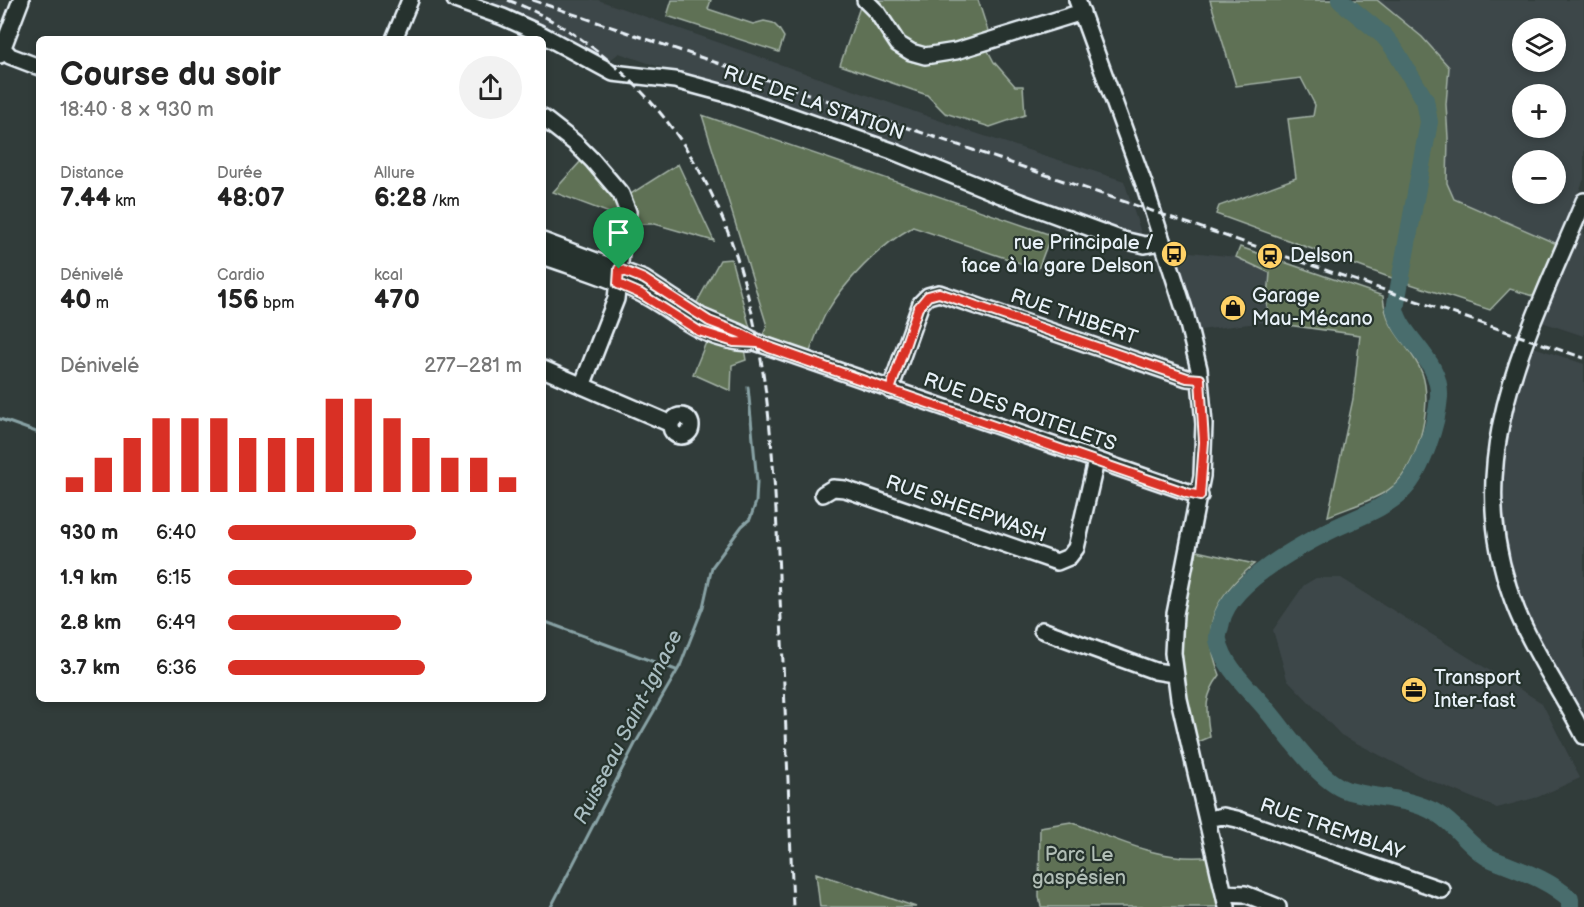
<!DOCTYPE html>
<html lang="fr">
<meta charset="utf-8">
<style>
:root{--surface:#fff;--page:#f2f2f2;--text:#222;--muted:#767676;--accent:#d93025}
body{margin:0;font-family:"Balsamiq Sans",sans-serif;background:var(--page);color:var(--text);height:100vh;display:flex;flex-direction:column;font-size:22px;white-space:nowrap}
*{box-sizing:border-box;margin:0}
p{font-size:20px;color:var(--muted)}
.icon{flex:none;width:33px;height:33px;fill:none;stroke:currentColor;stroke-width:2;stroke-linecap:round;stroke-linejoin:round}
.map{position:relative;flex:1;overflow:hidden}
.sheet{position:absolute;left:36px;top:36px;width:510px;height:666px;display:flex;flex-direction:column;background:var(--surface);border-radius:9px;box-shadow:0 3px 9px #0003}
.sheet>*{flex:none}
.fabs{position:absolute;left:1512px;top:18px;display:grid;gap:12px}
.fabs a{display:grid;place-items:center;width:54px;height:54px;border-radius:50%;background:var(--surface);box-shadow:0 3px 9px #0003;font-size:30px}
.pin{position:absolute;display:grid;place-items:center;width:51px;height:51px;color:#fff;margin:-62px -26px;border-radius:50% 50% 50% 0;rotate:-45deg;box-shadow:0 0 6px #0007}
.pin .icon{rotate:45deg}
.round{display:grid;place-items:center;flex:none;width:63px;height:63px;border-radius:32px;background:var(--page)}
.headline{display:flex;align-items:center;justify-content:space-between;height:102px;padding:0 24px}
h1{font-size:33px;font-weight:700;line-height:45px}
.figures{display:grid;grid-template-columns:repeat(3,1fr);gap:9px;height:102px;padding:6px 24px}
.figures div{display:grid;align-content:center}
.figures b{font-size:26px;font-weight:700}
.figures small{font-size:16px;font-weight:400}
.figures p{font-size:16px}
.chart{height:168px;padding:12px 24px}
.chart p{display:flex;justify-content:space-between}
.chart svg{width:100%;height:108px;margin-top:6px;stroke:var(--accent);stroke-width:6}
ul{padding:0 24px;list-style:none;font-size:20px}
li{display:grid;grid-template-columns:96px 72px 1fr;align-items:center;height:45px}
li i{height:15px;border-radius:8px;background:var(--accent)}
.map>svg:first-child{display:block}
.built{fill:#3e474a;fill-rule:evenodd}
.green{fill:#5e7154;stroke:#a3b1a6;stroke-width:1.5}
.lines{fill:none;stroke-linecap:round;stroke-linejoin:round}
.stream{stroke:#88a2a5;stroke-width:3}
.river{stroke:#486d6d;stroke-width:18}
.minor-casing{stroke:#e8f1f8;stroke-width:20}
.minor{stroke:#26332d;stroke-width:15}
.rail{stroke:#e8f1f8;stroke-width:3;stroke-dasharray:9 4.5;stroke-linecap:butt}
.route-casing{stroke:#fff;stroke-width:12}
.route{stroke:#d93025;stroke-width:8}
.labels{text-anchor:middle;dominant-baseline:central;stroke-width:4.5;stroke-linejoin:round;paint-order:stroke}
.street-label{font-size:20px;fill:#e8f1f8;stroke:#26332d}
.poi-label{font-size:20px;fill:#e8f1f8;stroke:#26332d;text-anchor:start}
.park-label{font-size:20px;fill:#b1beb6;stroke:#26332d}
.water-label{font-size:21px;font-style:italic;fill:#a8bcc0;stroke:#26332d}
</style>
<div class="map">
<svg width="1584" height="907" viewBox="0 0 1584 907">
<rect width="100%" height="100%" fill="#313c3a"/>
<filter id="ink" filterUnits="userSpaceOnUse"><feTurbulence type="fractalNoise" baseFrequency=".0167" numOctaves="2"/><feDisplacementMap in="SourceGraphic" scale="12" xChannelSelector="R" yChannelSelector="G"/><feConvolveMatrix kernelMatrix="1 2 1 2 8 2 1 2 1" color-interpolation-filters="sRGB"/></filter>
<g filter="url(#ink)">
<path class="built" d="M474,0H598L972,132L1124,181L1143,239L934,161L619,53L605,64Z
M1377,0H1584V179L1557,244L1454,199L1447,184L1448,138L1446,104L1449,67L1422,37ZM1522,28H1556V62H1522ZM1522,94H1556V128H1522ZM1522,160H1556V194H1522Z
M1584,219V336L1542,322Z
M1172,250L1236,257L1270,273L1266,322L1199,330Z
M1530,346L1584,364V724L1524,614L1504,543L1500,482L1502,440Z
M1316,578H1341L1542,703L1580,778L1538,797L1497,808L1420,776L1341,735L1287,679L1273,630L1304,585Z"/>
<path class="green" d="M672,0H711L708,9L753,24L764,21L773,23L779,29L784,37L779,52L667,16Z
M872,0H978L989,34L932,51L906,44Z
M1210,0H1377L1422,37L1449,67L1446,104L1448,138L1447,183L1454,199L1557,244L1536,297L1510,289L1490,310L1386,276L1216,214L1219,206L1296,178L1288,119L1313,116L1315,105L1301,78L1236,86Z
M861,4C875,17 882,35 894,50C916,77 959,57 987,49L994,62L1015,86H1023L1025,115L990,127L945,113L927,95L840,65Z
M702,115L1051,235L1038,269L913,227C880,245 844,282 825,315C819,327 814,341 809,354L762,337L767,326Z
M582,160L619,205L620,217L553,192Z
M678,164L714,241L655,224H635L636,208L629,195Z
M1240,247L1383,296C1386,334 1410,343 1422,373C1434,406 1417,472 1387,491C1369,502 1348,508 1328,516L1353,399L1360,335L1266,322L1270,273L1236,257Z
M731,259L750,328L708,313L695,306L720,260Z
M707,340L744,349L746,360L732,365L731,391L693,374Z
M1197,551L1254,564C1215,597 1199,624 1220,675C1203,697 1206,710 1210,737L1196,743C1189,713 1181,682 1180,651C1178,618 1190,584 1197,551Z
M1071,822C1116,839 1162,863 1211,856L1222,907H1041L1039,896L1040,827Z
M816,873L916,907H820Z"/>
<g class="lines">
<path class="stream" d="M0,419L39,433
M543,621L676,670
M551,907L635,744L680,666L703,607L712,567L742,526L750,519L756,502L757,482L748,387"/>
<path class="river" d="M1340,0L1384,36L1393,47L1425,100L1429,122L1395,309C1401,339 1441,359 1439,397C1437,423 1422,470 1404,489C1383,511 1351,519 1325,533C1292,550 1229,585 1221,622C1220,628 1217,635 1218,640C1224,668 1250,689 1267,710C1286,732 1319,781 1346,790C1376,799 1411,797 1438,814C1456,825 1468,845 1486,856C1492,860 1500,862 1507,865C1530,874 1551,882 1570,899V907"/>
<g class="minor-casing">
<path id="minor" d="M455,0L503,17L539,33L613,73L675,80L731,95L892,151L1001,195L1123,240L1145,245L1161,242
M865,0L877,12L898,44L911,52L925,56L956,51L1082,12
M1077,0L1144,184L1185,312L1199,369L1204,424L1202,476L1175,614L1173,653L1179,699L1227,907
M394,39L410,0
M0,45L10,56L39,67
M0,55L21,0
M543,118L575,143L593,161L621,194L628,212L621,253L616,299L582,386
M1584,201C1527,338 1456,461 1517,611C1535,655 1563,694 1584,736
M543,241L644,279L702,317L740,333L758,343L1200,496
M543,256C573,267 605,276 634,290C677,310 696,340 749,343
M543,369L671,424
M890,390L921,303L928,296L939,293L1187,378L1200,379
M671 426a10 10 0 1 1 20 0a10 10 0 1 1-20 0Z
M823,494L833,488L845,489L1057,562L1069,557L1076,548L1096,461
M1042,630L1155,671L1174,674
M1208,819L1223,816L1237,819L1442,890
M1225,893L1245,894L1278,907"/>
</g>
<use href="#minor" class="minor"/>
<path class="rail" d="M508,0C552,17 593,44 627,77C768,211 772,416 780,598C785,701 789,804 793,907
M532,0L1584,358"/>
</g>
</g>
<g class="lines" filter="url(#ink)">
<g class="route-casing">
<path id="route" d="M619,269L644,279L709,321L740,333L769,348L1187,493L1200,496L1204,442L1200,379L1187,378L939,293L928,296L918,308L890,390L758,343L734,342L699,331L641,294L618,284L619,269"/>
</g>
<use href="#route" class="route"/>
</g>
<defs>
<g id="bus-disc" transform="scale(1.35)"><circle r="9.5" fill="#ffd166" stroke="#26332d"/><path d="M-5-6H5V4H4V6H2V4H-2V6H-4V4H-5ZM-3.5-4V0h7V-4ZM-3.5 1.2v1.5H-2V1.2ZM2 1.2v1.5H3.5V1.2Z" fill="#111"/></g>
<g id="station-disc" transform="scale(1.35)"><circle r="9.5" fill="#ffd166" stroke="#26332d"/><path d="M-3-6H3Q5-6 5-4V2Q5 4 3 4L4.5 6H3L1.5 4h-3L-3 6H-4.5L-3 4Q-5 4-5 2V-4Q-5-6-3-6ZM-3.5-4v3h7v-3ZM-3.5 1v1.5H-2V1ZM2 1v1.5H3.5V1Z" fill="#111"/></g>
<g id="shop-disc" transform="scale(1.35)"><circle r="9.5" fill="#ffd166" stroke="#26332d"/><path d="M-5-2.5h2.3a2.7 3.5 0 0 1 5.4 0H5L5.5 6h-11ZM-1.5-2.5h3a1.5 2.3 0 0 0-3 0Z" fill="#111"/></g>
<g id="office-disc" transform="scale(1.35)"><circle r="9.5" fill="#ffd166" stroke="#26332d"/><path d="M-6-3h4V-5.5h4V-3h4V5H-6ZM-1-4.5V-3h2v-1.5ZM-6 0V1H6V0Z" fill="#111"/></g>
</defs>
<g fill-rule="evenodd">
<use href="#bus-disc" x="1174" y="254"/>
<use href="#station-disc" x="1270" y="256"/>
<use href="#shop-disc" x="1233" y="308"/>
<use href="#office-disc" x="1414" y="690"/>
</g>
<g class="labels">
<g class="street-label">
<text transform="translate(814 103) rotate(19)">RUE DE LA STATION</text>
<text transform="translate(1074 317) rotate(19)">RUE THIBERT</text>
<text transform="translate(1020 412) rotate(19)">RUE DES ROITELETS</text>
<text transform="translate(966 509) rotate(19)">RUE SHEEPWASH</text>
<text transform="translate(1332 829) rotate(19)">RUE TREMBLAY</text>
</g>
<g class="poi-label">
<text x="1154" y="243" text-anchor="end">rue Principale /<tspan x="1154" dy="23">face à la gare Delson</tspan></text>
<text x="1290" y="256">Delson</text>
<text x="1252" y="296">Garage<tspan x="1252" dy="23">Mau-Mécano</tspan></text>
<text x="1434" y="678">Transport<tspan x="1434" dy="23">Inter-fast</tspan></text>
</g>
<g class="park-label">
<text x="1079" y="855">Parc Le<tspan x="1079" dy="23">gaspésien</tspan></text>
</g>
<g class="water-label">
<text transform="translate(628 727) rotate(-63)">Ruisseau Saint-Ignace</text>
</g>
</g>
</svg>
<div class="fabs">
<a><svg class="icon" aria-label="layers" viewBox="0 0 24 24"><path d="M12 4l9 5-9 5-9-5zM3 14l9 5 9-5"/></svg></a>
<a>+</a>
<a>−</a>
</div>
<div class="pin" style="left:619px;top:269px;background:#1e9e55"><svg class="icon" aria-label="arrive" viewBox="0 0 24 24"><path d="M6 21V4h12l-3 4 3 4H6"/></svg></div>
<section class="sheet">
<div class="headline"><div><h1>Course du soir</h1><p>18:40 · 8 × 930 m</p></div><a class="round"><svg class="icon" aria-label="share" viewBox="0 0 24 24"><path d="M12 15V3M7 8l5-5 5 5M5 13v7h14v-7"/></svg></a></div>
<div class="figures">
<div><p>Distance</p><b>7.44<small> km</small></b></div>
<div><p>Durée</p><b>48:07</b></div>
<div><p>Allure</p><b>6:28<small> /km</small></b></div>
</div>
<div class="figures">
<div><p>Dénivelé</p><b>40<small> m</small></b></div>
<div><p>Cardio</p><b>156<small> bpm</small></b></div>
<div><p>kcal</p><b>470</b></div>
</div>
<div class="chart"><p><span>Dénivelé</span>277–281 m</p>
<svg viewBox="0 0 160 44" preserveAspectRatio="none"><path d="M5 44V38M15 44V30M25 44V22M35 44V14M45 44V14M55 44V14M65 44V22M75 44V22M85 44V22M95 44V6M105 44V6M115 44V14M125 44V22M135 44V30M145 44V30M155 44V38"/></svg>
</div>
<ul>
<li><b>930 m</b>6:40<i style="width:64%"></i></li>
<li><b>1.9 km</b>6:15<i style="width:83%"></i></li>
<li><b>2.8 km</b>6:49<i style="width:59%"></i></li>
<li><b>3.7 km</b>6:36<i style="width:67%"></i></li>
</ul>
</section>
</div>
